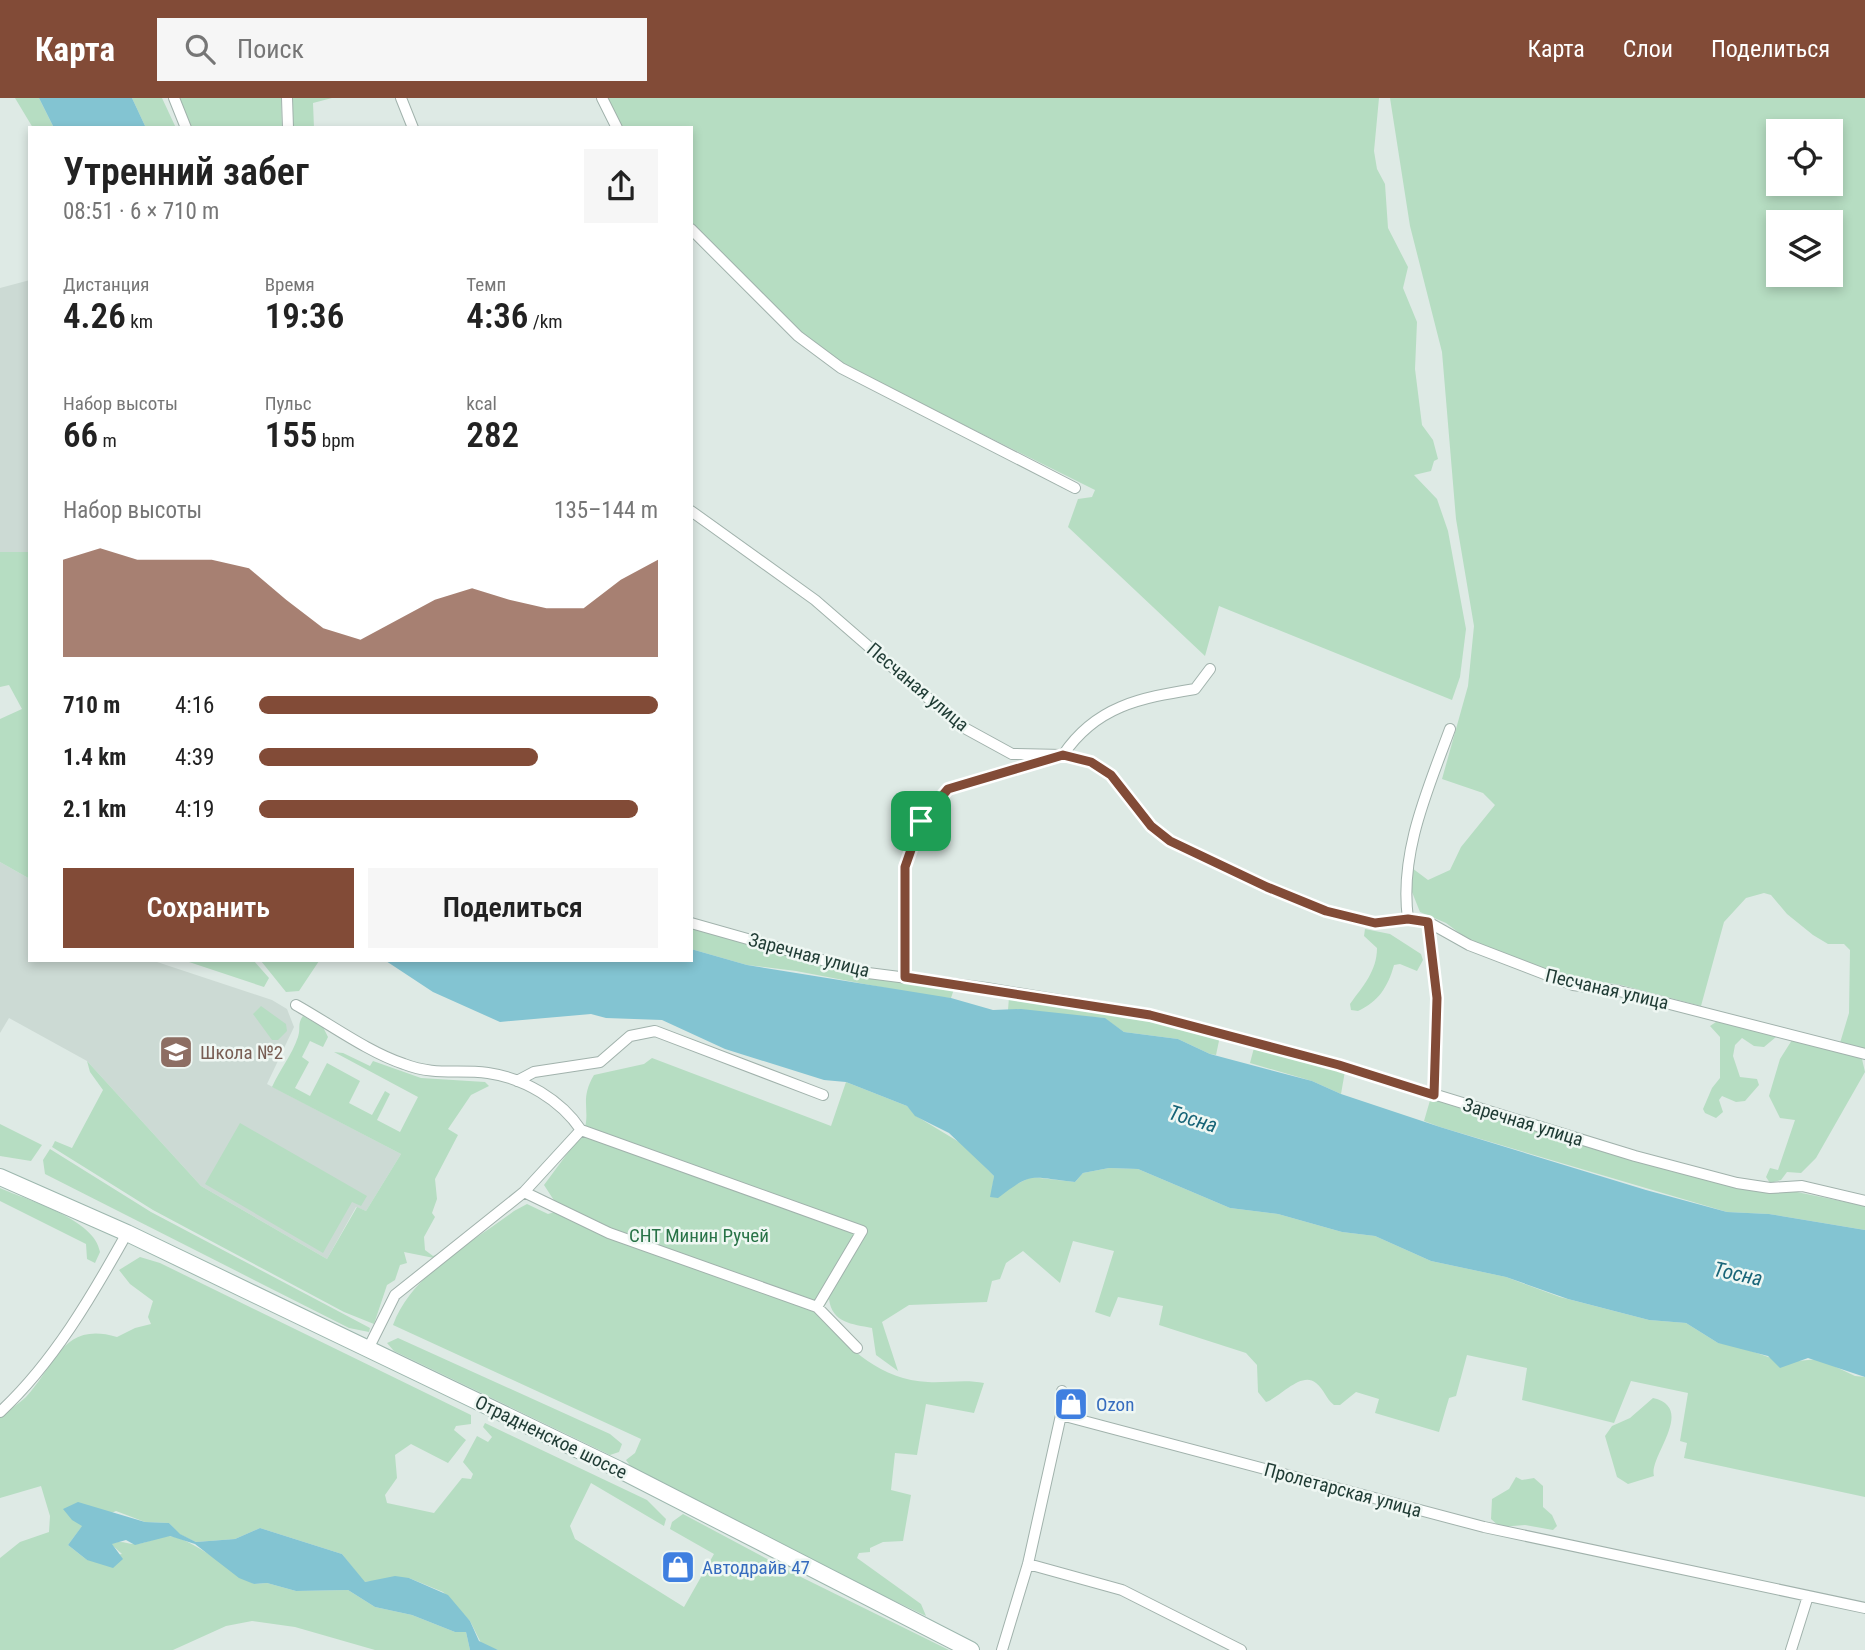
<!DOCTYPE html>
<html lang="ru">
<meta charset="utf-8">
<style>
:root{--surface:#fff;--page:#f6f6f6;--text:#222;--muted:#767676;--accent:#824b37}
body{margin:0;font-family:"Roboto Condensed",sans-serif;background:var(--page);color:var(--text);height:100vh;display:flex;flex-direction:column;font-size:26px;white-space:nowrap}
*{box-sizing:border-box;margin:0}
p{font-size:23px;color:var(--muted)}
.icon{flex:none;width:38px;height:38px;fill:none;stroke:currentColor;stroke-width:2;stroke-linecap:round;stroke-linejoin:round}
.map{position:relative;flex:1;overflow:hidden}
.sheet{position:absolute;left:28px;top:28px;width:665px;height:836px;display:flex;flex-direction:column;background:var(--surface);border-radius:0px;box-shadow:0 4px 10px #0003}
.sheet>*{flex:none}
.buttons{position:absolute;left:1766px;top:21px;display:grid;gap:14px}
.buttons a{display:grid;place-items:center;width:77px;height:77px;border-radius:0px;background:var(--surface);box-shadow:0 4px 10px #0003;font-size:35px}
.pin{position:absolute;display:grid;place-items:center;width:60px;height:60px;color:#fff;margin:-30px;border-radius:14px;box-shadow:0 4px 10px #0006}
.round{display:grid;place-items:center;flex:none;width:74px;height:74px;border-radius:0px;background:var(--page)}
.overview{display:flex;align-items:center;justify-content:space-between;height:119px;padding:0 35px}
h1{font-size:38px;font-weight:600;line-height:52px}
.metrics{display:grid;grid-template-columns:repeat(3,1fr);gap:10px;height:119px;padding:7px 35px}
.metrics div{display:grid;align-content:center}
.metrics b{font-size:35px;font-weight:600}
.metrics small{font-size:19px;font-weight:400}
.metrics p{font-size:19px}
.chart{height:196px;padding:14px 35px}
.chart p{display:flex;justify-content:space-between}
.chart svg{width:100%;height:126px;margin-top:7px;fill:var(--accent);opacity:.7}
.action{display:flex;gap:14px;margin-top:auto;padding:14px 35px}
.action a{flex:1;height:80px;border-radius:0px;background:var(--accent);color:#fff;font-size:28px;font-weight:600;line-height:80px;text-align:center}
.action a+a{background:var(--page);color:var(--text)}
ul{padding:0 35px;list-style:none;font-size:23px}
li{display:grid;grid-template-columns:112px 84px 1fr;align-items:center;height:52px}
li i{height:18px;border-radius:9px;background:var(--accent)}
header{display:flex;align-items:center;gap:42px;box-sizing:border-box;height:98px;padding:0 35px;background:var(--accent);color:#fff}
header strong{font-size:33px}
nav{display:flex;gap:38px;margin-inline-start:auto;font-size:24px}
.search{width:490px;height:63px;background:var(--page);display:flex;align-items:center;gap:18px;box-sizing:border-box;padding:0 24px;border-radius:0px;color:var(--muted);font-size:26px}
.map>svg:first-child{display:block}
.built{fill:#ccdad4}
.green{fill:#b6ddc2;fill-rule:evenodd}
.water{fill:#83c4d2}
.lines{fill:none;stroke-linecap:round;stroke-linejoin:round}
.street-casing{stroke:#a1b2ac;stroke-width:12}
.secondary-casing{stroke:#9db7ae;stroke-width:18}
.street{stroke:#fff;stroke-width:10}
.secondary{stroke:#fff;stroke-width:16}
.route-casing{stroke:#fff;stroke-width:14}
.route{stroke:#824b37;stroke-width:9}
.labels{text-anchor:middle;dominant-baseline:central;stroke-width:5;stroke-linejoin:round;paint-order:stroke}
.street-label{font-size:19px;fill:#1f3b34;stroke:#eff7f3}
.education-label{font-size:19px;fill:#785e54;stroke:#eff7f3;text-anchor:start}
.park-label{font-size:19px;fill:#287347;stroke:#eff7f3}
.shop-label{font-size:19px;fill:#366cbe;stroke:#eff7f3;text-anchor:start}
.water-label{font-size:21px;font-style:italic;fill:#186578;stroke:#eff7f3}
</style>
<header>
<strong>Карта</strong>
<div class="search"><svg class="icon" aria-label="search" viewBox="0 0 24 24"><circle cx="10" cy="10" r="6"/><path d="M15 15l6 6"/></svg>Поиск</div>
<nav><a>Карта</a><a>Слои</a><a>Поделиться</a></nav>
</header>
<div class="map">
<svg width="1865" height="1552" viewBox="0 0 1865 1552">
<rect width="100%" height="100%" fill="#deeae5"/>
<path class="built" d="M30,182V454H0V190Z
M0,764L30,781V863H154L272,902L287,911L294,929L267,986L401,1056L366,1113L356,1109L327,1161L201,1088L87,963L9,920L0,935Z"/>
<path class="green" d="M15,0H39L54,30H33Z
M132,0H162L176,30H146Z
M175,0H281L282,30H188Z
M292,0H332L313,5L314,30H293Z
M604,0H1379L1374,53L1377,71L1385,86L1388,130L1408,169L1403,190L1417,224L1415,271L1422,327L1433,342L1438,361L1434,363L1431,373L1414,377L1437,401L1448,433L1466,531L1460,579L1452,602L1219,508L1205,558L1068,429L1078,401L1092,399L1095,392L842,266L800,235L691,125V30H620Z
M1390,0H1865V951L1840,945L1849,915L1850,852L1844,846H1828L1813,837L1787,816L1771,797L1764,795L1746,800L1724,824L1701,908L1621,887L1552,876L1470,843L1446,825L1420,814L1410,789L1412,770L1428,782L1450,772L1461,749L1495,707L1483,695L1442,681L1468,588L1474,528L1456,421L1442,254L1410,128ZM1778,33H1830V86H1778ZM1778,124H1830V177H1778Z
M0,454H30V781L0,764V621L22,611L9,587L0,589Z
M691,829L866,878L954,891L951,900L933,899L796,873L747,867L691,851Z
M1365,831L1390,836L1421,856L1423,862L1417,873L1400,866L1394,867C1388,889 1378,904 1358,913L1351,912L1350,906C1363,888 1377,873 1377,850L1364,838Z
M186,863H254L269,880L264,889Z
M261,863H319L299,893L286,894Z
M1009,899L1110,914L1220,938L1216,957L1210,956L1178,941L1124,934L1104,920L1008,912Z
M261,908L286,926L287,933L278,942H272L253,916Z
M303,918L323,929L328,939L323,949L310,943L302,959L309,964L295,990L310,998L327,965L360,983L349,1005L372,1017L385,993L390,996L377,1022L400,1034L418,999L334,954L343,955L370,968L373,963L421,980L485,984L489,988L471,997L448,1031L458,1037L435,1081L437,1101L432,1115L435,1119L424,1139L425,1152L433,1158L444,1153L434,1160L404,1154L407,1165L400,1167L395,1182L387,1187L374,1226L344,1214L153,1112L52,1049L55,1043L72,1050L103,992L90,974L87,963L201,1088L327,1161L357,1109L366,1113L401,1056L272,989C280,971 292,957 298,939C301,930 297,926 303,918Z
M1719,922L1776,939L1764,949L1754,948L1742,940L1735,947L1733,958L1740,979L1757,981L1759,987L1745,1003L1736,1004L1722,998L1719,1002L1723,1014L1716,1020L1705,1015L1703,1011L1712,990L1720,980V939L1710,928Z
M1792,942L1855,956L1862,961L1865,974L1816,1060L1801,1075L1787,1074L1781,1082L1770,1085L1766,1079L1770,1070L1778,1072L1795,1022L1780,1020L1769,998L1780,961Z
M1255,946L1345,973L1341,996L1312,983L1250,965Z
M652,960L831,1028L846,984L907,1008L916,1018L964,1047L994,1078L991,1099L1031,1079L1075,1084L1083,1075L1109,1070L1138,1071L1230,1110L1278,1116L1342,1134L1375,1138L1431,1163L1506,1179L1560,1199L1649,1222L1686,1225L1718,1245L1731,1246L1774,1261L1797,1263L1819,1261L1855,1278L1865,1279V1399L1684,1360L1687,1345L1680,1343L1688,1295L1631,1283L1614,1325L1522,1302L1527,1270L1467,1257L1456,1298L1449,1300L1439,1334L1375,1315L1379,1301L1356,1294L1340,1307H1334C1326,1301 1324,1291 1316,1285C1301,1273 1281,1299 1266,1304L1258,1294L1257,1267L1246,1255L1159,1227L1163,1208L1118,1199L1110,1219L1095,1214L1114,1153L1073,1143L1060,1185L1023,1153L1006,1165L1000,1181L992,1183L987,1204L909,1207L882,1224L898,1273L876,1257L872,1230C852,1226 832,1225 829,1201L818,1218C850,1251 881,1282 928,1284C946,1285 966,1281 984,1285L974,1315L926,1306L917,1357L895,1355L891,1392L911,1397L903,1443L883,1444L870,1450V1454L859,1455L857,1460L921,1506L926,1518L736,1427L634,1373L626,1362L635,1355L641,1341L393,1227C412,1175 472,1145 514,1113L527,1106L548,1116L555,1114L557,1107L544,1087L584,1033C591,1012 579,1002 594,977L644,966Z
M1431,999L1740,1089L1773,1095L1792,1093L1865,1108V1132L1769,1116L1727,1114L1440,1029L1424,1023Z
M240,1025L367,1098L361,1108L352,1104L323,1155L205,1086Z
M0,1026L42,1047L31,1063L0,1058Z
M50,1051L151,1114L370,1230L369,1234L349,1230L45,1076L43,1062Z
M0,1090C29,1103 95,1121 100,1154L95,1165L87,1161L86,1146L0,1103Z
M140,1159L160,1165L471,1317V1326L456,1328L454,1332L466,1342L448,1365L411,1346L395,1357L397,1380L385,1397L387,1405L434,1415L462,1380L471,1381L473,1376L463,1364L477,1338L488,1344L492,1339L483,1329L485,1325L647,1402L666,1421L664,1428L591,1385L570,1428L575,1441L684,1509L714,1456L670,1431L672,1424L683,1416L801,1479L949,1552H498L482,1547L470,1523L443,1494L409,1480L364,1484L342,1456L260,1430L235,1441L196,1444L179,1436L169,1425L145,1424L116,1413L83,1427L68,1447L87,1462L122,1456L111,1446C122,1441 127,1447 137,1446C148,1445 158,1438 169,1438C192,1440 231,1473 254,1486L267,1485L296,1493L348,1492L375,1509L412,1517L455,1534H466L470,1552H375L295,1529L252,1523L226,1528L173,1552H0V1460L20,1444L49,1434L50,1418L41,1388L0,1400V1319C8,1312 19,1306 26,1299C56,1267 62,1223 117,1239L135,1230L151,1226L148,1219L153,1203L130,1186L119,1172Z
M398,1240L610,1336L622,1346L619,1354L610,1357L394,1253L387,1245Z
M1653,1300C1697,1310 1648,1359 1654,1378L1628,1386L1617,1379L1605,1338L1612,1328L1630,1320Z
M1516,1379L1522,1382L1534,1380L1543,1388V1409L1552,1417L1557,1428L1553,1432L1525,1427L1500,1429L1491,1421L1492,1401L1509,1391Z"/>
<path class="water" d="M39,0H132L146,30H54Z
M691,851L747,867L951,900L993,912L1021,911L1105,920L1124,934L1178,941L1210,956L1312,983L1341,996L1440,1029L1646,1092L1727,1114L1769,1116L1865,1132V1279L1808,1260L1780,1270L1768,1258L1718,1245L1686,1225L1649,1222L1568,1201L1506,1179L1431,1163L1375,1138L1342,1134L1278,1116L1230,1110L1138,1071L1109,1070L1083,1075L1075,1084C1031,1080 1034,1072 998,1100L990,1099L994,1078L988,1072L949,1035L915,1018L907,1008L846,984L824,982L725,951L662,922L606,920L591,916L500,924L433,894L386,863H691Z
M78,1404L145,1424L169,1425L180,1436L196,1444L235,1441L260,1430L342,1456L365,1484L395,1478L409,1480L448,1497L470,1523L479,1543L498,1552H470L466,1534H455L412,1517L375,1509L348,1492L296,1493L267,1485L254,1486L239,1480L195,1446L170,1438L135,1447L126,1442L112,1446L123,1461L113,1470L87,1462L68,1447L82,1428L72,1422L63,1411Z"/>
<g class="lines">
<g class="street-casing">
<path id="street" d="M174,0L186,30
M287,0L288,30
M401,0L413,30
M602,0L617,30
M691,131L798,238L841,270L1075,390
M691,413L815,502L959,627L1012,656L1063,657L1091,664L1111,677L1151,728L1170,743L1267,789L1326,813L1375,825L1408,821L1428,824L1469,847L1573,887L1619,893L1865,956
M1408,821C1399,755 1428,691 1450,631
M1428,824L1437,900L1434,997
M691,825L868,875L986,890L1150,917L1339,967L1635,1058L1737,1085L1770,1090L1802,1088L1865,1103
M905,879V769L921,723L948,691L1063,657C1096,608 1140,600 1195,591L1210,571
M296,907C330,926 368,954 404,966C435,978 457,971 488,975C524,980 561,1002 581,1032L862,1133L817,1209L857,1250
M517,983L534,974L600,964L630,938L655,933L823,997
M524,1094L609,1135L817,1209
M367,1253L395,1197L524,1094L581,1032
M0,1314C53,1265 92,1198 127,1135
M1061,1317L1484,1429L1865,1510
M1028,1466L1122,1492L1241,1552
M1002,1552L1028,1466L1061,1317L1062,1293
M1791,1552L1808,1498"/>
</g>
<g class="secondary-casing">
<path id="secondary" d="M0,1079L127,1135L618,1371L971,1552"/>
</g>
<use href="#street" class="street"/>
<use href="#secondary" class="secondary"/>
</g>
<g class="lines">
<g class="route-casing">
<path id="route" d="M1063,657L1091,664L1111,677L1151,728L1170,743L1267,789L1326,813L1375,825L1408,821L1428,824L1437,900L1434,997L1339,967L1150,917L905,879V769L921,723L948,691Z"/>
</g>
<use href="#route" class="route"/>
</g>
<defs>
<g id="school-square" transform="scale(1.75)"><rect x="-9" y="-9" width="18" height="18" rx="4" fill="#8d6e63" stroke="#eff7f3"/><path d="M0-5L7-2L0 1L-7-2ZM-4 1L0 2.5L4 1V4Q0 6-4 4Z" fill="#fff"/></g>
<g id="shop-square" transform="scale(1.75)"><rect x="-9" y="-9" width="18" height="18" rx="4" fill="#3f7fe0" stroke="#eff7f3"/><path d="M-5-2.5h2.3a2.7 3.5 0 0 1 5.4 0H5L5.5 6h-11ZM-1.5-2.5h3a1.5 2.3 0 0 0-3 0Z" fill="#fff"/></g>
</defs>
<g fill-rule="evenodd">
<use href="#school-square" x="176" y="954"/>
<use href="#shop-square" x="1071" y="1306"/>
<use href="#shop-square" x="678" y="1469"/>
</g>
<g class="labels">
<g class="street-label">
<text transform="translate(918 589) rotate(40)">Песчаная улица</text>
<text transform="translate(809 857) rotate(15)">Заречная улица</text>
<text transform="translate(1607 891) rotate(13)">Песчаная улица</text>
<text transform="translate(1523 1024) rotate(17)">Заречная улица</text>
<text transform="translate(551 1339) rotate(26)">Отрадненское шоссе</text>
<text transform="translate(1343 1392) rotate(15)">Пролетарская улица</text>
</g>
<g class="education-label">
<text x="200" y="954">Школа №2</text>
</g>
<g class="park-label">
<text x="699" y="1137">СНТ Минин Ручей</text>
</g>
<g class="shop-label">
<text x="1096" y="1306">Ozon</text>
<text x="702" y="1469">Автодрайв 47</text>
</g>
<g class="water-label">
<text transform="translate(1193 1021) rotate(17)">Тосна</text>
<text transform="translate(1738 1176) rotate(12)">Тосна</text>
</g>
</g>
</svg>
<div class="buttons">
<a><svg class="icon" aria-label="locate" viewBox="0 0 24 24"><circle cx="12" cy="12" r="6"/><path d="M12 2v4M12 18v4M2 12h4M18 12h4"/></svg></a>
<a><svg class="icon" aria-label="layers" viewBox="0 0 24 24"><path d="M12 4l9 5-9 5-9-5zM3 14l9 5 9-5"/></svg></a>
</div>
<div class="pin" style="left:921px;top:723px;background:#1e9e55"><svg class="icon" aria-label="arrive" viewBox="0 0 24 24"><path d="M6 21V4h12l-3 4 3 4H6"/></svg></div>
<section class="sheet">
<div class="overview"><div><h1>Утренний забег</h1><p>08:51 · 6 × 710 m</p></div><a class="round"><svg class="icon" aria-label="share" viewBox="0 0 24 24"><path d="M12 15V3M7 8l5-5 5 5M5 13v7h14v-7"/></svg></a></div>
<div class="metrics">
<div><p>Дистанция</p><b>4.26<small> km</small></b></div>
<div><p>Время</p><b>19:36</b></div>
<div><p>Темп</p><b>4:36<small> /km</small></b></div>
</div>
<div class="metrics">
<div><p>Набор высоты</p><b>66<small> m</small></b></div>
<div><p>Пульс</p><b>155<small> bpm</small></b></div>
<div><p>kcal</p><b>282</b></div>
</div>
<div class="chart"><p><span>Набор высоты</span>135–144 m</p>
<svg viewBox="0 0 160 44" preserveAspectRatio="none"><path d="M0 44V10L10 6L20 10L30 10L40 10L50 13L60 24L70 34L80 38L90 31L100 24L110 20L120 24L130 27L140 27L150 17L160 10V44z"/></svg>
</div>
<ul>
<li><b>710 m</b>4:16<i style="width:100%"></i></li>
<li><b>1.4 km</b>4:39<i style="width:70%"></i></li>
<li><b>2.1 km</b>4:19<i style="width:95%"></i></li>
</ul>
<div class="action"><a>Сохранить</a><a>Поделиться</a></div>
</section>
</div>
